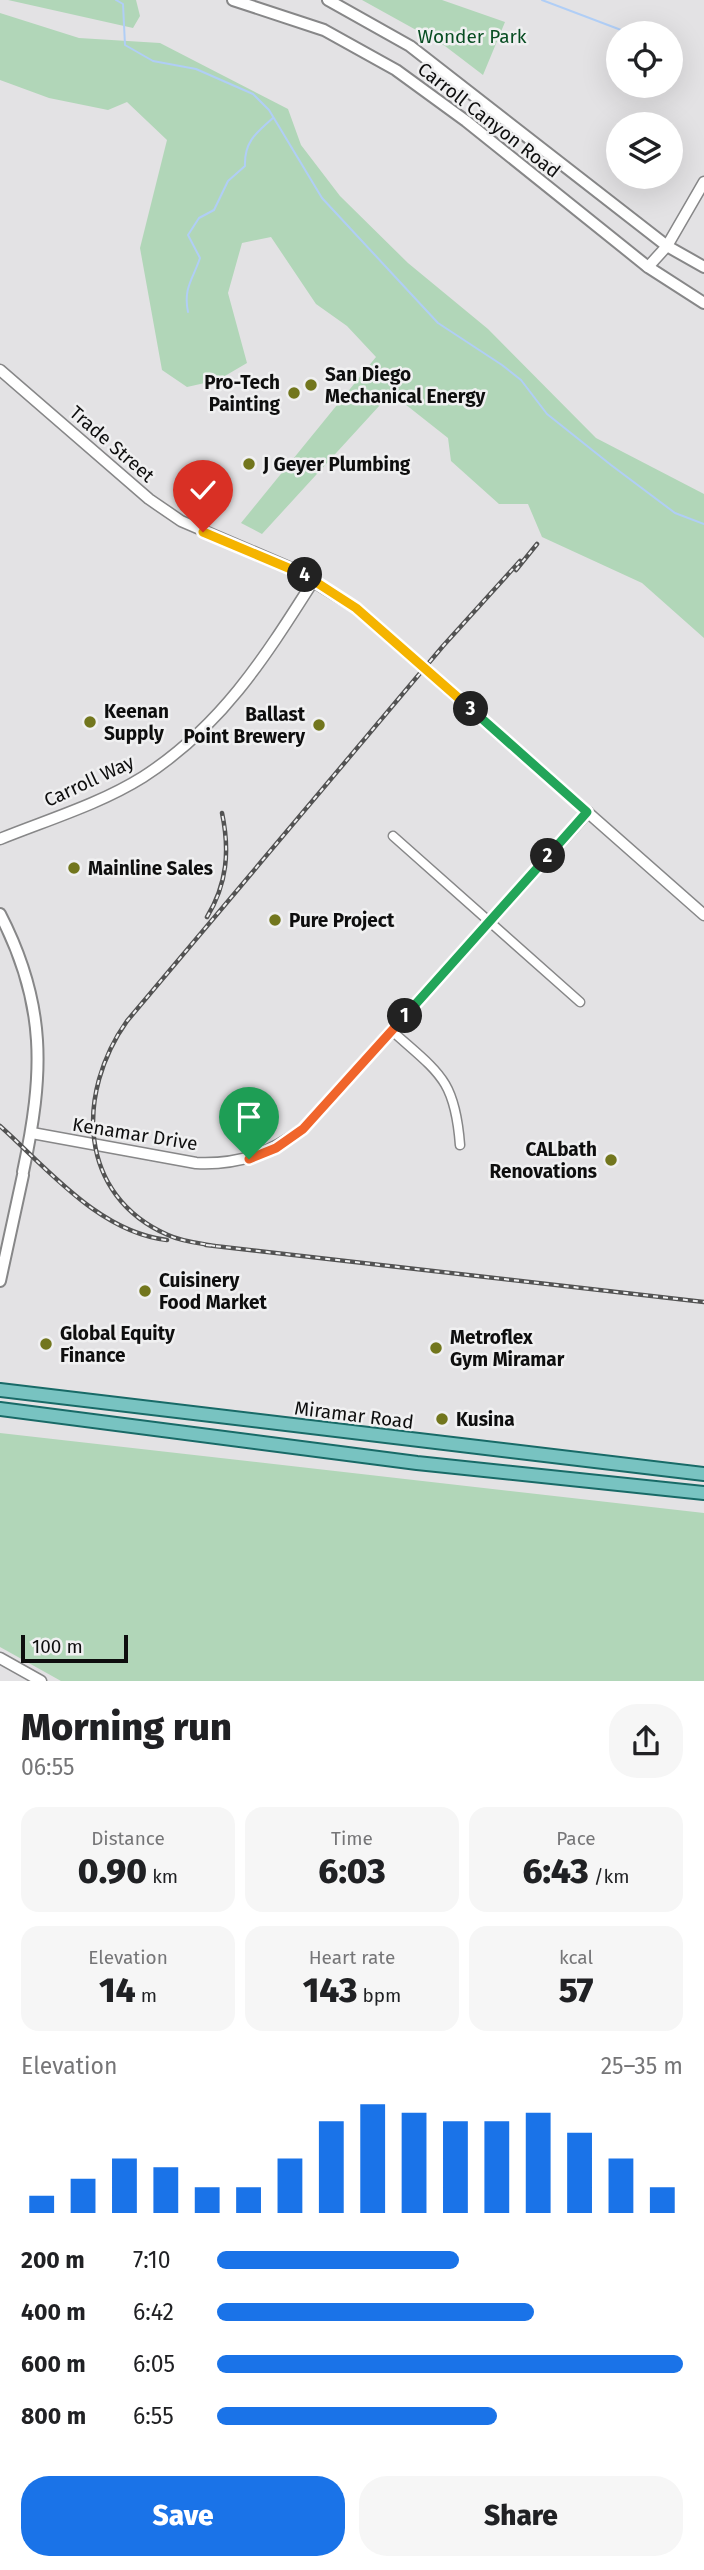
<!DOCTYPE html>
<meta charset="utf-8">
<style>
:root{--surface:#fff;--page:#f6f6f6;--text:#202124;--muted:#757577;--accent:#1a73e8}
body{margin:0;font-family:"Fira Sans",sans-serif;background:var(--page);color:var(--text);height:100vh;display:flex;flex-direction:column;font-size:26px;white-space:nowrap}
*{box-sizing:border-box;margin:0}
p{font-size:23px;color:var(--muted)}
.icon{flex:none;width:38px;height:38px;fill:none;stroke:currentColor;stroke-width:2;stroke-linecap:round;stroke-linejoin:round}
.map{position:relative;height:1681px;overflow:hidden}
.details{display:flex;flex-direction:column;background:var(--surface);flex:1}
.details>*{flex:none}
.fabs{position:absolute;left:606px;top:21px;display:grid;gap:14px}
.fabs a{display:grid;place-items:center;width:77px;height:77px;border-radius:50%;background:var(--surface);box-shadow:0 7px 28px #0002;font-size:35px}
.scale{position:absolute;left:21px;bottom:18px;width:107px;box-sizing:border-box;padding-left:7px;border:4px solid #0e0e0e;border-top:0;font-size:19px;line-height:24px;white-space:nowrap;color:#0e0e0e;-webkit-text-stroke:5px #f0f0f1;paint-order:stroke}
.pin{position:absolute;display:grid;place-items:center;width:60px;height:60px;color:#fff;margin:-72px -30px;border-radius:50% 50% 50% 0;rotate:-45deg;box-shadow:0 0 7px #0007}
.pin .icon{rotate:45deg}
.km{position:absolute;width:35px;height:35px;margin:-18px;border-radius:50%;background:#222;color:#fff;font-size:19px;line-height:35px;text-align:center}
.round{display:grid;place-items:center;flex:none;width:74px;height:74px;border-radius:28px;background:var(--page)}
.summary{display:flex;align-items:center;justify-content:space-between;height:119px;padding:0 21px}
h1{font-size:38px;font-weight:800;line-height:52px}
.figures{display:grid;grid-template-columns:repeat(3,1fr);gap:10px;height:119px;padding:7px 21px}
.figures div{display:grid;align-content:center;border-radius:18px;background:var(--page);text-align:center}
.figures b{font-size:35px;font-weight:800}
.figures small{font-size:19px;font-weight:400}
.figures p{font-size:19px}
.chart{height:196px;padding:14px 21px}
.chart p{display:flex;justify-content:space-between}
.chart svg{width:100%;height:126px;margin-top:7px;stroke:var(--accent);stroke-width:6}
.cta{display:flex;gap:14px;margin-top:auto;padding:14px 21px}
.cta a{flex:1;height:80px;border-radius:28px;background:var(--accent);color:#fff;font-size:28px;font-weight:800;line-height:80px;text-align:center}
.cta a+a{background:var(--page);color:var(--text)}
ul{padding:0 21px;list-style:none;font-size:23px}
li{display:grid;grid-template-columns:112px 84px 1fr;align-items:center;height:52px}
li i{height:18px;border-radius:9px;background:var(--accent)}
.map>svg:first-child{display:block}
.green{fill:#b1d6b8}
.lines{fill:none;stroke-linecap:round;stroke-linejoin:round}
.stream{stroke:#b0cef6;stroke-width:2}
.minor-casing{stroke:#878788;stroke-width:11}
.tertiary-casing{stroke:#878788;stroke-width:13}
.secondary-casing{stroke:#878788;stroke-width:14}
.primary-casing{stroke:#186a67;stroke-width:16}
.minor{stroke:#fff;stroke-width:8}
.tertiary{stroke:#fff;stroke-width:10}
.secondary{stroke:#fff;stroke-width:10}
.primary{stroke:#78c3c1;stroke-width:12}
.rail-casing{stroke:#525252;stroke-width:4.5}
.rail{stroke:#f0f0f1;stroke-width:2;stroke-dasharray:5;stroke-linecap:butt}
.split-1-casing{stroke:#fff;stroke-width:14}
.split-2-casing{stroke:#fff;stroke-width:14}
.split-3-casing{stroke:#fff;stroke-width:14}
.split-4-casing{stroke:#fff;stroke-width:14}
.split-5-casing{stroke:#fff;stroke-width:14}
.split-1{stroke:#f0652b;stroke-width:9}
.split-2{stroke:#22a559;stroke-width:9}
.split-3{stroke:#22a559;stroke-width:9}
.split-4{stroke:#f5b400;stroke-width:9}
.split-5{stroke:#f5b400;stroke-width:9}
.poi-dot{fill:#72761d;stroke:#f0f0f1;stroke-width:2.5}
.labels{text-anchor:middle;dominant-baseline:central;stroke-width:5;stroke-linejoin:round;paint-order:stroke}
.park-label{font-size:19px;fill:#084d22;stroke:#f0f0f1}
.street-label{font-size:19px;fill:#0e0e0e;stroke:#f0f0f1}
.poi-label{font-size:19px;font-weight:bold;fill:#0e0e0e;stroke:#f0f0f1;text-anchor:start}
</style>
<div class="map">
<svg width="704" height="1681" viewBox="0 0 704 1681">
<rect width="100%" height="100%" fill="#e3e2e4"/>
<path class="green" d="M8,0H136L140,16L133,28Z
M362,0H442L505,22L483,75L445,46Z
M0,13L79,38L160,43L288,109L301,145L340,196L408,263L488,329L596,438L704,494V638L642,583L542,537L528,504H499L451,461L448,438L391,393L262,534L241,523L376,357L347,326L316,304L271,237L242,243L228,293L247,363L218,380L187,387L162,370L140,248L167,140L127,102L108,110L49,98L0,80Z
M0,1433L704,1513V1681H61L0,1647Z"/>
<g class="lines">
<path class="stream" d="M116,0L123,4L125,45L153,61L196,69L253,94L269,110L322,198L438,323L502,365L521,380L547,414L611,465L675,513L704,524
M542,0L629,33
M188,312C183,288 193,279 200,258L188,235L199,218L214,210L228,181L245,166C244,142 256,133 273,118"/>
<g class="minor-casing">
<path id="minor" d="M393,836L580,1002
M392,1031C439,1073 455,1079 460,1145"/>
</g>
<g class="tertiary-casing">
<path id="tertiary" d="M648,267L667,246L704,182
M0,370L149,499L181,521L291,568L356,608L704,915
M0,839C47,820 100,804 143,777C222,726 265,657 314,580
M32,1133L196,1163C239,1165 268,1154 303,1129L588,812
M0,1658L41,1681"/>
</g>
<g class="secondary-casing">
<path id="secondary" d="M233,0L324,30L396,70L466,121L648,267L704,303
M328,0L410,46L667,246L704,267
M0,914C47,1005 44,1074 23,1172
M0,1281L23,1175"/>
</g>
<g class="primary-casing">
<path id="primary" d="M0,1390L704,1474
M0,1409L417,1463L704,1493"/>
</g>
<use href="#minor" class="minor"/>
<use href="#tertiary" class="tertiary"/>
<use href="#secondary" class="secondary"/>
<use href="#primary" class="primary"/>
<g class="rail-casing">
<path id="rail" d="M516,570L537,544
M207,917C227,884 230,851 222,813
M0,1126C48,1169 99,1232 167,1240
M206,1245L704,1302
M215,1246C200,1243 183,1242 168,1235C77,1195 76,1093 127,1021L443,646L520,561"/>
</g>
<use href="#rail" class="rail"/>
</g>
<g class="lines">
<g class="split-1-casing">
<path id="split-1" d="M249,1159L276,1148L303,1129L405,1016"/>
</g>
<g class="split-2-casing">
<path id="split-2" d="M405,1016L548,856"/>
</g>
<g class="split-3-casing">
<path id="split-3" d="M471,709L587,812L548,856"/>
</g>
<g class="split-4-casing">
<path id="split-4" d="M305,575L356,608L471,709"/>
</g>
<g class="split-5-casing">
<path id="split-5" d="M203,532L305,575"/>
</g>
<use href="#split-1" class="split-1"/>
<use href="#split-2" class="split-2"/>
<use href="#split-3" class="split-3"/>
<use href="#split-4" class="split-4"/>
<use href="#split-5" class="split-5"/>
</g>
<g class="poi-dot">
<circle cx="311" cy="385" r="7"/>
<circle cx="294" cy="393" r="7"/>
<circle cx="249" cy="464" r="7"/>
<circle cx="90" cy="722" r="7"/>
<circle cx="319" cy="725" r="7"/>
<circle cx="74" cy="868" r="7"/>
<circle cx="275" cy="920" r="7"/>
<circle cx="611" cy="1160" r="7"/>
<circle cx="145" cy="1291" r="7"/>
<circle cx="46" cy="1344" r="7"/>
<circle cx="436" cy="1348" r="7"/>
<circle cx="442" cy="1419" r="7"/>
</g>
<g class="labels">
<g class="park-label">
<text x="472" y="36">Wonder Park</text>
</g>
<g class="street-label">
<text transform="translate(489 120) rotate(38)">Carroll Canyon Road</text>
<text transform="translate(112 444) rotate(41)">Trade Street</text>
<text transform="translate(89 781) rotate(-25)">Carroll Way</text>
<text transform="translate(135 1134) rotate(9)">Kenamar Drive</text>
<text transform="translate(354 1415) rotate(7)">Miramar Road</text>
</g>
<g class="poi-label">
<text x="325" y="374">San Diego<tspan x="325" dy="22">Mechanical Energy</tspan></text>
<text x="280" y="382" text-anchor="end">Pro-Tech<tspan x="280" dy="22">Painting</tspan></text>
<text x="263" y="464">J Geyer Plumbing</text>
<text x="104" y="711">Keenan<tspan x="104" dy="22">Supply</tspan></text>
<text x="305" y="714" text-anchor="end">Ballast<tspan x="305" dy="22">Point Brewery</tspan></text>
<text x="88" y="868">Mainline Sales</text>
<text x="289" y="920">Pure Project</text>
<text x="597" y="1149" text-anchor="end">CALbath<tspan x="597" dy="22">Renovations</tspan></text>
<text x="159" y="1280">Cuisinery<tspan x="159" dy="22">Food Market</tspan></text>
<text x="60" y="1333">Global Equity<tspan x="60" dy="22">Finance</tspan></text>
<text x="450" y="1337">Metroflex<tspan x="450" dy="22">Gym Miramar</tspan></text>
<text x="456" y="1419">Kusina</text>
</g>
</g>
</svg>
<div class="fabs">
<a><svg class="icon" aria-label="locate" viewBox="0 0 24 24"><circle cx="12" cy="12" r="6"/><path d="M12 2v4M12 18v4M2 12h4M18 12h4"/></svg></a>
<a><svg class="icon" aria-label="layers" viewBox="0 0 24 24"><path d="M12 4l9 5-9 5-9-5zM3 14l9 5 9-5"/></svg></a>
</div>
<div class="scale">100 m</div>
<div class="pin" style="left:249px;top:1159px;background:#1e9e55"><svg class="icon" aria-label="arrive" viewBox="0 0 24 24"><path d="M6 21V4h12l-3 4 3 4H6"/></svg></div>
<div class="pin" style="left:203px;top:532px;background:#d93025"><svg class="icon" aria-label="check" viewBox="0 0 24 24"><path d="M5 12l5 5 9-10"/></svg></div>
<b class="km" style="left:405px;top:1016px">1</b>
<b class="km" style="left:548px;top:856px">2</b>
<b class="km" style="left:471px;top:709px">3</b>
<b class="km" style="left:305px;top:575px">4</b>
</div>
<section class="details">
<div class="summary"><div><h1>Morning run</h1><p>06:55</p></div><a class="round"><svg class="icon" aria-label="share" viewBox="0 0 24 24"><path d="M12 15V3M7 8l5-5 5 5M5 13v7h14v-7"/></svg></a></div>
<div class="figures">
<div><p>Distance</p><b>0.90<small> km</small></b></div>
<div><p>Time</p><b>6:03</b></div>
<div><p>Pace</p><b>6:43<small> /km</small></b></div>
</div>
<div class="figures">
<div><p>Elevation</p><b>14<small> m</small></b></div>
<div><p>Heart rate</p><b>143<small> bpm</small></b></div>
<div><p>kcal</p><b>57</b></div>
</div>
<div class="chart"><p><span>Elevation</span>25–35 m</p>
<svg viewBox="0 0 160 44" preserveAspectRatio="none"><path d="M5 44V38M15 44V32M25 44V25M35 44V28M45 44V35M55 44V35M65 44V25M75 44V12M85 44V6M95 44V9M105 44V12M115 44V12M125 44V9M135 44V16M145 44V25M155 44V35"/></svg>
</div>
<ul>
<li><b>200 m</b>7:10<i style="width:52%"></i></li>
<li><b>400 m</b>6:42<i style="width:68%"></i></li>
<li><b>600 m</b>6:05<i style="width:100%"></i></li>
<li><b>800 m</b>6:55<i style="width:60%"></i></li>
</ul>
<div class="cta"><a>Save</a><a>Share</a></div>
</section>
